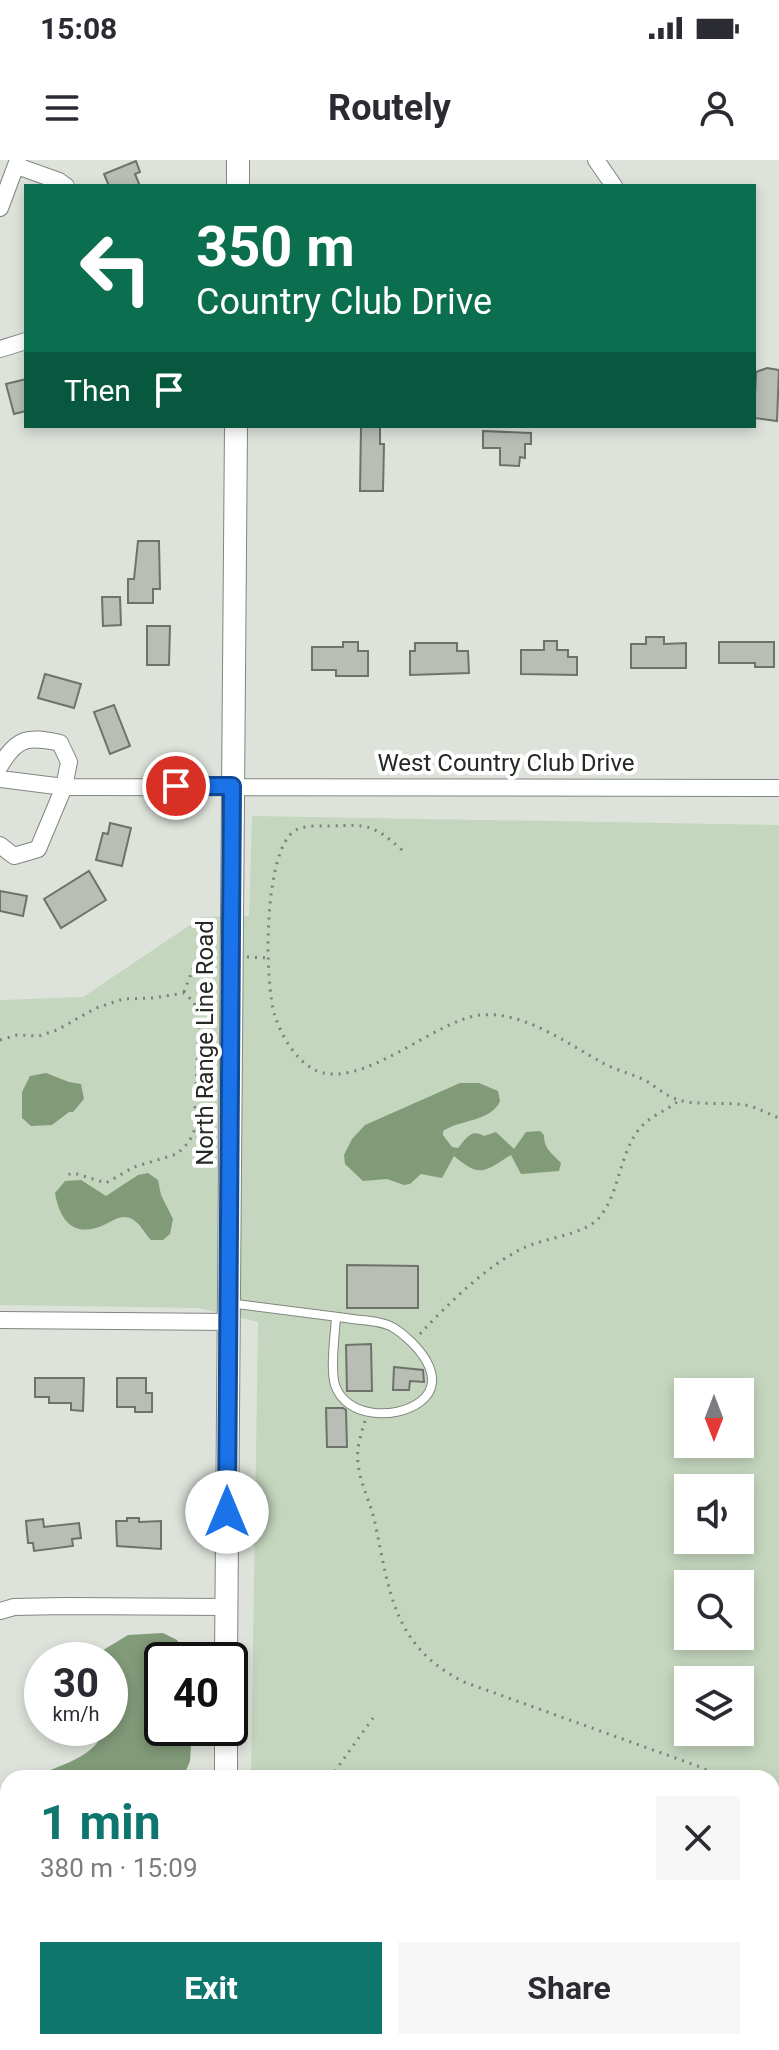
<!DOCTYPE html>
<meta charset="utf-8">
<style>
body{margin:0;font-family:Roboto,sans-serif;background:#f7f7f7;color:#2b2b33;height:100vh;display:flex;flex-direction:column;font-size:30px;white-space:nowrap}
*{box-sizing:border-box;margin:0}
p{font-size:26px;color:#7c7c81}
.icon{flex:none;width:44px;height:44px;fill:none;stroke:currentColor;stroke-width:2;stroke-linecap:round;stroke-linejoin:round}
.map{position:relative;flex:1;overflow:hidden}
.sheet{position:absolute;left:0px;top:1610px;width:780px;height:280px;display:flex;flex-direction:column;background:#fff;border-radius:24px 24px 0 0;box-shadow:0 4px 12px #0003}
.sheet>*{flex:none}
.guide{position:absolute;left:24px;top:24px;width:732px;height:244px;border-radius:0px;box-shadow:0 4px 12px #0003;background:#0b6e4f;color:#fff;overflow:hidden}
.needle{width:52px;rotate:180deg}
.fabs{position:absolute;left:674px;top:1218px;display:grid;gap:16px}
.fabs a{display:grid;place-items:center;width:80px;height:80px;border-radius:0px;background:#fff;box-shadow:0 4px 12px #0003;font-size:40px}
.speed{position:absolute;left:24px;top:1482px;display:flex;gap:16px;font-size:40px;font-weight:700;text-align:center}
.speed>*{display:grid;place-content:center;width:104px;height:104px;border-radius:50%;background:#fff;box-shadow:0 4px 12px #0003;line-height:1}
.speed small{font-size:20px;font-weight:400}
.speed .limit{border:4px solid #111;border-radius:12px;background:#fff;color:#111}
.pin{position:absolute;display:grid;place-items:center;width:68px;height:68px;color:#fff;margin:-34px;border:4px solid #fff;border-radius:50%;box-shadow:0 2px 8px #0007}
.me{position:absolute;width:88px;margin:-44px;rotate:0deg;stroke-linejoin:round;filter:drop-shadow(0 0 6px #0008)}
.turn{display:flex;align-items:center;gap:28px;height:168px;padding:0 40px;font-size:36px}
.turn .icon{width:104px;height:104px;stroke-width:2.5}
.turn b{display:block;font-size:56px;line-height:68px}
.then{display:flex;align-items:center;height:76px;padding:0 40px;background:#0003;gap:16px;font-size:30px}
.round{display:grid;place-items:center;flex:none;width:84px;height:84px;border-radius:0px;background:#f7f7f7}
.head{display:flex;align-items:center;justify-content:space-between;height:136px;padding:0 40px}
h1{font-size:48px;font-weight:700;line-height:60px;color:#0f766e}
.cta{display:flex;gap:16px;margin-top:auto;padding:16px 40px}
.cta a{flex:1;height:92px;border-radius:0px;background:#0f766e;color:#fff;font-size:32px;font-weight:700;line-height:92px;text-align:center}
.cta a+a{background:#f7f7f7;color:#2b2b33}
.status{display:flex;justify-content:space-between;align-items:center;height:56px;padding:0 40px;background:#fff;direction:ltr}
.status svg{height:22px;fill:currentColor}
header{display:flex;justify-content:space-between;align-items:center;height:104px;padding:0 40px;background:#fff;font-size:36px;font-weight:700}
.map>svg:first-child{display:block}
</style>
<div class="status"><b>15:08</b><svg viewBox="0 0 49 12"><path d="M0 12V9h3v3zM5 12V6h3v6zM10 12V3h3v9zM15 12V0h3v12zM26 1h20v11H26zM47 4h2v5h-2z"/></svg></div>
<header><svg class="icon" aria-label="menu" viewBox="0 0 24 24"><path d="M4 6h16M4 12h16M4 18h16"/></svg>Routely<svg class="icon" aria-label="person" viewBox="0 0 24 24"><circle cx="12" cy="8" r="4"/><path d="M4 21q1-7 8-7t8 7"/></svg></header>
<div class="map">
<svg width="779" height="1890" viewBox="0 0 779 1890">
<rect width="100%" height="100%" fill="#dde3db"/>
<!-- green -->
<path fill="#c4d6be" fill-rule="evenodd" d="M252,656L779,665V1890H732L724,1882H772V1618H251L258,1162L198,1148L0,1145V840L83,837L202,757L249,756ZM688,1232H740V1284H688ZM688,1328H740V1380H688ZM688,1424H740V1476H688ZM688,1520H740V1572H688Z"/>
<!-- water -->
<g fill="#819a78">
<polygon points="46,913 69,922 81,924 84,939 73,952 69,952 52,965 31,966 22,958 22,932 30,916"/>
<path d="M460,923H479L498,931L500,941C491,962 461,959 443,971V975L452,987L458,988C466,979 471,968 484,976L496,972L514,989L526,972L540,971L544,975C544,989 552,993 561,1003L559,1011L521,1014L511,995C485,1011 481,1019 454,996L442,1018L421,1014L410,1024L404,1025L387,1019L363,1021L345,1004L344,995L352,979L365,965Z"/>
<path d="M148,1013L158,1020L161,1035L173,1059L170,1074L163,1080H151C144,1073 140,1062 130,1058C120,1055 115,1060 106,1064C75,1079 60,1062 55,1033L65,1021L81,1020L106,1036L138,1015Z"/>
<path d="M163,1473L177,1480L188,1500H162V1568H192L190,1601L183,1618H30C50,1609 105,1595 101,1568H110V1500H99L100,1492L128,1475Z"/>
</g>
<!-- building -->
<g fill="#b8bdb6" stroke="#6d726b" stroke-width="2">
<polygon points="136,1 140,12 135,14 140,26 109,26 104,14"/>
<polygon points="767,208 779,210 777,261 754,258 756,212"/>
<polygon points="26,219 26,251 14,254 6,224"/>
<polygon points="361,266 380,266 380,284 384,284 383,331 360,331"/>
<polygon points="483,271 531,273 531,284 525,284 525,298 520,297 519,306 500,305 500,288 483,288"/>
<polygon points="138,381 159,381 160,429 153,429 153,443 128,443 128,419 134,419"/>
<polygon points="102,437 120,437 121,465 103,466"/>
<polygon points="147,466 170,466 169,505 147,505"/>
<polygon points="646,477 664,477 664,484 686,483 686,508 631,508 631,484 646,484"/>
<polygon points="544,481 557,481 557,490 568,490 568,497 577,497 577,515 521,514 521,490 544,490"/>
<polygon points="343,482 358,482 358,491 368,491 368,516 336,516 336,510 312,510 312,487 343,487"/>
<polygon points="719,482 774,482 774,507 755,507 755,503 719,503"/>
<polygon points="415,483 457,483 457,491 468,491 469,513 410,515 410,491 415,491"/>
<polygon points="45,514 81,524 74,548 38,538"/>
<polygon points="114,545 130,586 110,594 94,552"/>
<polygon points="110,663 131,668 122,706 96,700 103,673 108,674"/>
<polygon points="89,711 106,740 61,768 44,739"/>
<polygon points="0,731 27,736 23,756 0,751"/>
<polygon points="347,1105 418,1106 418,1148 347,1148"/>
<polygon points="371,1184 372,1231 347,1231 346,1185"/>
<polygon points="394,1207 423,1210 424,1222 410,1221 409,1230 393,1230"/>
<polygon points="35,1218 84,1218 83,1251 71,1250 71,1243 49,1243 49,1237 35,1237"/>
<polygon points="117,1218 146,1218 146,1233 152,1233 152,1252 135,1252 135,1247 117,1247"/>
<polygon points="326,1248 343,1248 346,1250 347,1287 327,1287"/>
<polygon points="127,1358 139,1358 139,1362 161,1361 161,1389 117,1386 116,1361 127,1361"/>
<polygon points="43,1359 44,1367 79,1363 81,1378 72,1379 73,1386 34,1391 33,1383 28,1383 26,1361"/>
</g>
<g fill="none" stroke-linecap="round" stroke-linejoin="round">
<!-- lane casing -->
<g stroke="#81867f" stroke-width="10">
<path id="lane" d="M229,1143C268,1148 307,1153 346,1158C361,1161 381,1160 394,1168C415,1181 451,1219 420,1242C395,1260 346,1258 335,1225C330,1208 335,1175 336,1157"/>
</g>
<!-- street casing -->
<g stroke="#81867f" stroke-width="18">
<g id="street">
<polyline points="596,0 614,26"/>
<polyline points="17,6 59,21 66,26"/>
<polyline points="0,48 18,0"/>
<polyline points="0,189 26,181"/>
<path d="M0,606C17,577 28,576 60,583L69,602L64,627L38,689L14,696L0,685"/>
<polyline points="0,619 64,627 779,628"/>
<polyline points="0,1160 229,1162"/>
<polyline points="0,1451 14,1447 65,1446 226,1447"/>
<polyline points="0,1855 8,1858"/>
<polyline points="0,1889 8,1877"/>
</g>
</g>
<!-- secondary casing -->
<g stroke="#81867f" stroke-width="24">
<g id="secondary">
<polyline points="238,26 238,0"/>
<polyline points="226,1500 236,266"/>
<polyline points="226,1618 226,1568"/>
<polyline points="224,1890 224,1882"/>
</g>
</g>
<!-- path -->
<g stroke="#7c807b" stroke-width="3" stroke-dasharray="2 6" stroke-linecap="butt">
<path d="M402,690C374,665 368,664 331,666C320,666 306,665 296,670C263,688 264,823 275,856C281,875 295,899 313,909C359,934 435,859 481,855C524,851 568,884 603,903C617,911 634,914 648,922C656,927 664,934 673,938C696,947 722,941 745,945C757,947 768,954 779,958"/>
<polyline points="247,797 268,798"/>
<polyline points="184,832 194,806 207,796 215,796"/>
<polyline points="0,880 17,875 39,876 57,870 96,848 123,839 153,838 184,833 194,842 199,859 194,971 189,982 177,994 134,1007 106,1023 74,1013 66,1015"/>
<path d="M420,1174C449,1143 485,1107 523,1088C545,1078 581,1075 597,1060C619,1037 618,999 637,972C648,956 667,951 681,939"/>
<path d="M365,1261C361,1274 356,1289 358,1303C360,1324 371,1343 375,1363C390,1433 393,1486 464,1522L703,1608L720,1618"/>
<polyline points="330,1618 373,1558"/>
<polyline points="772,1675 779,1688"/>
</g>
<!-- lane -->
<use href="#lane" stroke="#fff" stroke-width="8"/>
<!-- street -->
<use href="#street" stroke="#fff" stroke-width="16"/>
<!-- secondary -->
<use href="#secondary" stroke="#fff" stroke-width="22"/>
</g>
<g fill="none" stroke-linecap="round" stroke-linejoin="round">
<!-- route casing -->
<g stroke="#114b97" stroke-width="20">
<polyline id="route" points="176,626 232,626 227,1352"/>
</g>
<!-- route -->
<use href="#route" stroke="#1a73e8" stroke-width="14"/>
</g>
<g text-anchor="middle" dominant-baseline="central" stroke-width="8" stroke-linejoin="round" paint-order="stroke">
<!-- street labels -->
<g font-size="24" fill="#262825" stroke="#fff">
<text x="506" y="603">West Country Club Drive</text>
<text transform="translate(205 883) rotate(-90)">North Range Line Road</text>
</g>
</g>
</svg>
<div class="fabs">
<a><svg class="needle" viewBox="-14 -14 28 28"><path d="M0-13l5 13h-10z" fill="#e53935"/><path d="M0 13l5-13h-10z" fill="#7c7c81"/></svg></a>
<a><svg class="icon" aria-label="sound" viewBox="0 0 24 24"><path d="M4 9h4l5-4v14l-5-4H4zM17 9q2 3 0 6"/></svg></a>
<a><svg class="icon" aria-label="search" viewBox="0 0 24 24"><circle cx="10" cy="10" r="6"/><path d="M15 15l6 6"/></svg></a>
<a><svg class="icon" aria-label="layers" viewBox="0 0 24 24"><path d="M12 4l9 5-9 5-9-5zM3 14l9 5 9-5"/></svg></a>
</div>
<div class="speed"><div>30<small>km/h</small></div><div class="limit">40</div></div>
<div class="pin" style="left:176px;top:626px;background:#d93025"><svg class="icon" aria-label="arrive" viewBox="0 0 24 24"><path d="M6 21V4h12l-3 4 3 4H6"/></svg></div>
<svg class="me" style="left:227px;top:1352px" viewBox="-20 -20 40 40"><circle r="19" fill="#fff"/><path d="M0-13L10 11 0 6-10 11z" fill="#1a73e8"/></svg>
<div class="guide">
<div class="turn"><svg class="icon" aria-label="left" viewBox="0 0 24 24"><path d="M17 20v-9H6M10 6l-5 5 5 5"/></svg><div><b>350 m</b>Country Club Drive</div></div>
<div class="then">Then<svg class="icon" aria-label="arrive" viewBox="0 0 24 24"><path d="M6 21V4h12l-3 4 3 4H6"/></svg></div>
</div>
<section class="sheet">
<div class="head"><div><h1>1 min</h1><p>380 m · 15:09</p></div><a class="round"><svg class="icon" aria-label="close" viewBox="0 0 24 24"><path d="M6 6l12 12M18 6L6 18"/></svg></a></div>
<div class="cta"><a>Exit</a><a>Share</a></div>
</section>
</div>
